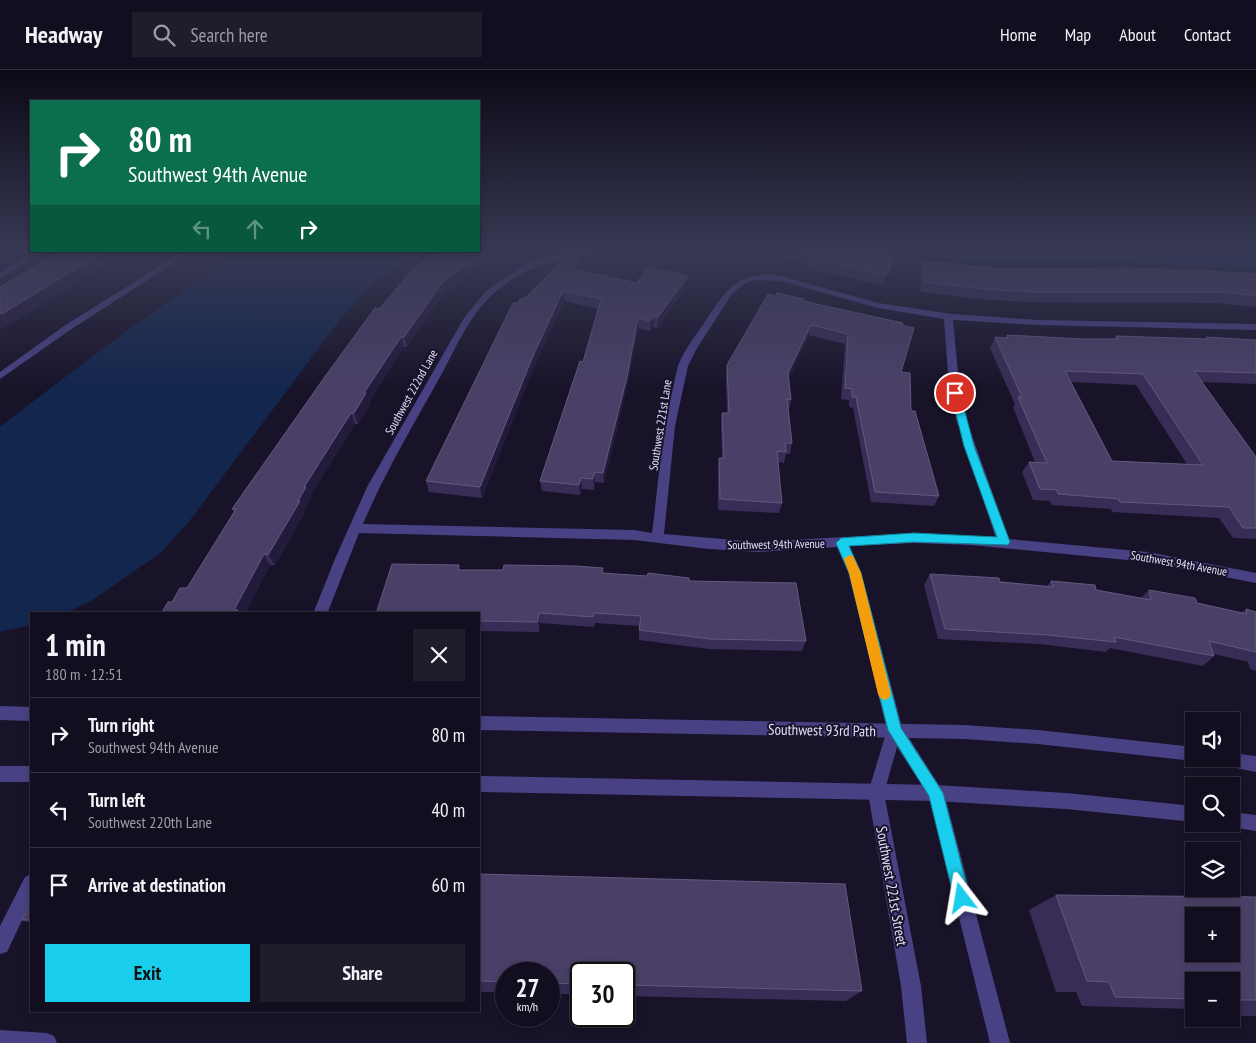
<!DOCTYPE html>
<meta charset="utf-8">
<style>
body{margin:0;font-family:"PT Sans Narrow",sans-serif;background:#1f1c2c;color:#f1f3f6;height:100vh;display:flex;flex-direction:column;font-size:19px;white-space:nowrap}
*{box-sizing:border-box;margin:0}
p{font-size:16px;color:#9c9ca4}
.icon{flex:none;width:28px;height:28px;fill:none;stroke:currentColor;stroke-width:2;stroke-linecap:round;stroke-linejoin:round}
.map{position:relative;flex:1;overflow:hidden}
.details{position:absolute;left:30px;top:542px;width:450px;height:400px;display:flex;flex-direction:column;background:#120e1f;border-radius:0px;box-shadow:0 2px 8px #0003,0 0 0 1px #312e3d}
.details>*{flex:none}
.banner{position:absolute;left:30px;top:30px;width:450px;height:152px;border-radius:0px;box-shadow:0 2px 8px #0003,0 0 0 1px #312e3d;background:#0b6e4f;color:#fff;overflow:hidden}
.buttons{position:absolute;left:1185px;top:642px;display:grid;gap:10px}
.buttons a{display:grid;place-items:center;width:55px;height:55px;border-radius:0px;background:#120e1f;box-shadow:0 2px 8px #0003,0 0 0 1px #312e3d;font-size:25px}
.speed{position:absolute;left:495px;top:892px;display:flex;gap:10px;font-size:25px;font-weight:700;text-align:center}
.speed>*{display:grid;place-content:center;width:65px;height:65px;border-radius:50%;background:#120e1f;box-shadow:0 2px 8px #0003,0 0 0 1px #312e3d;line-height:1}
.speed small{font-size:12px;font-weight:400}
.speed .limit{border:2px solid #111;border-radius:8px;background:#fff;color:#111}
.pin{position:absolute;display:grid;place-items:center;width:42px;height:42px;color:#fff;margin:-21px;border:2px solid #fff;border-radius:50%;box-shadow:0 1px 5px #0007}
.me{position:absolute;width:55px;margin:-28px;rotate:346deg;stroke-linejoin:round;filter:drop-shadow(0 0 4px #0008)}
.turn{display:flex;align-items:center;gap:18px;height:105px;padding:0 15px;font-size:22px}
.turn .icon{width:65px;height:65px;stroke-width:2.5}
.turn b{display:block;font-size:35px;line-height:42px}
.lanes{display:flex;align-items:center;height:48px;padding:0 15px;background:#0003;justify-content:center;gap:25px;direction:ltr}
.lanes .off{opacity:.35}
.round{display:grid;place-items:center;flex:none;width:52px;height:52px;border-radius:0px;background:#1f1c2c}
.summary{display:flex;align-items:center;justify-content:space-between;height:85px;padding:0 15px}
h1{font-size:30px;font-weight:800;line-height:38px}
.primary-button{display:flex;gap:10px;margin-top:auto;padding:10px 15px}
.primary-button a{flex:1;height:58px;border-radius:0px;background:#19cded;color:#111;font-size:20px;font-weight:800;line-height:58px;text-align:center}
.primary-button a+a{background:#1f1c2c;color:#f1f3f6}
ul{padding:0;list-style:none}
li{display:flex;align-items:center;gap:15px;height:75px;padding:0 15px;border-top:1px solid #312e3d}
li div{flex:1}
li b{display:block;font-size:19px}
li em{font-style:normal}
header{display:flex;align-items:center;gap:30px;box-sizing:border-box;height:70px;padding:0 25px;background:#120e1f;border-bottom:1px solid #312e3d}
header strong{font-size:24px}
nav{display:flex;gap:28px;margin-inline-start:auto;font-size:18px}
.search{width:350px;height:45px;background:#1f1c2c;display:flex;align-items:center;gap:12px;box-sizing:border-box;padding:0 18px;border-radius:0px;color:#9c9ca4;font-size:19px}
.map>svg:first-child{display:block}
</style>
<header>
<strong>Headway</strong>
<div class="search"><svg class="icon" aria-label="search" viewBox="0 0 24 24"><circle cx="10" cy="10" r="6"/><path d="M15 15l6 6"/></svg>Search here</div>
<nav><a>Home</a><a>Map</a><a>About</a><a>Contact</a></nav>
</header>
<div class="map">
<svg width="1256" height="973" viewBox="0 0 1256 973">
<rect width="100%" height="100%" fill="#181329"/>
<!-- water -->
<g fill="#13264d">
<path d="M243,182H418L388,201L362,224L342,247L191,449L162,482L91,531L63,544H31V555L0,562V357C79,296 158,235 243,182Z"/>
<path d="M904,182H1256V201C1204,195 1153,192 1100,192C1034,191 969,196 904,182Z"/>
</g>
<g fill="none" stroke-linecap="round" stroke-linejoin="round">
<!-- service -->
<polygon fill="#484285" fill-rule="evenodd" points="182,182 191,182 70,260 0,309 0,302 64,256"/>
<!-- minor -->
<g fill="#484285" fill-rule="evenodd">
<polygon points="34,182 43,182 0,209 0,203"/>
<path d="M575,182H597L593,184C553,190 523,197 492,225C469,246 456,278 441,305C414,354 385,402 363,454L634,460L652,463C658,417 661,371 671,326C674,316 675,306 678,296C684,279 698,263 708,247C729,216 740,200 781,206L878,233L952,244L1039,250L1256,254V260L1039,255L953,250L958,303L966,349L1009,469L1148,482L1256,503V513L1148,492L971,475L914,473L849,476L861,503L902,657L944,723L1010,973H990L929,726L897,677L884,723L921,916L927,973H907L901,916L868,723L887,660L849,503L837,477L758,482L709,479L634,470L359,463L327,544H313L335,489L367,417L464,248L486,221L524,195L552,185ZM755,210L781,211L878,238L944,249L948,303L956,349L996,468L914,463L758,472L664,464L675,356L688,296L697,278L732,224L744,214Z"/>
<polygon points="31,804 31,831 7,882 0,884 0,856 25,807"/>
<polygon points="0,960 47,963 54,966 57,973 0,973"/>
</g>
<!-- tertiary -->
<g fill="#484285" fill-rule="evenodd">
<polygon points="0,636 31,637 31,651 0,650"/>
<polygon points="479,646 964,655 1038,660 1194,677 1194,689 1200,689 1194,691 1038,674 964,669 479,660"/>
<polygon points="1231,683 1256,686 1256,702 1217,694 1215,689 1231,689"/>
<rect x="0" y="696" width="31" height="16"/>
<polygon points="479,706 936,715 1066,723 1194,736 1194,752 1066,739 936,731 479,722"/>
<polygon points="1231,742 1256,745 1256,761 1225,756 1224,754 1231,754"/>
</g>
</g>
<!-- wall -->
<g fill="#382d56" fill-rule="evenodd">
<polygon points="59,182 106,182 101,185 106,194 10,254 8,253 0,259 0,217"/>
<polygon points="572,182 582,182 583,188 577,200 637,213 687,216 657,258 653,257 650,261 638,258 627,317 604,413 595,412 594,420 582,419 580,425 542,421 540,411 583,292 598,239 564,231 534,297 482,428 429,422 426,411 518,233 524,229"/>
<polygon points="700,182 729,182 701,184"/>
<polygon points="770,182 875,182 896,186 893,196 883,215 810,199 810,196"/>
<polygon points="923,191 999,199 1256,204 1256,237 1215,233 1028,232 979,229 921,222 920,201"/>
<polygon points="483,194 444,223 407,277 404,277 369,332 370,334 358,354 355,354 310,426 311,428 304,440 305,442 275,495 270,495 245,544 161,544 172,532 187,518 234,442 232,439 379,239"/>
<polygon points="775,226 804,231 902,255 901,302 911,341 939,426 934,436 871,432 853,338 849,337 849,330 841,329 845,274 809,265 789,308 791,330 789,340 788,340 792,373 790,384 786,384 784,393 778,392 782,433 779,443 718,440 718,399 719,388 722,388 721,353 722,343 727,343 726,306 727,295"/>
<path d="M1007,265L1083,269H1114L1116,266L1205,269L1206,267L1256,270V314L1202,312L1256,387V469L1233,468L1219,448L1112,442L1111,439L1051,435L1050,431L1033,430L1022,402L1029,392H1035L1013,337L1015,334L990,278L995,267L1006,268ZM1071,312L1136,315L1187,394L1112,391Z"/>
<polygon points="459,495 460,500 603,503 689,511 806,571 802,581 709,579 639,570 639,556 595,553 594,557 540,553 539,562 479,561 479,544 376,544"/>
<polygon points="930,504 1047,516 1051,511 1141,528 1149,520 1197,533 1241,543 1246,539 1256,542 1256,601 1250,599 1248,592 1214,584 1214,586 1203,596 1110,578 1106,582 1039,574 938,569 924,515"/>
<polygon points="479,804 862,921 846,931 624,926 624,904 581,904 581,924 549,924 549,904 506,904 506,922 479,922"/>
<polygon points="1056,825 1256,827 1256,946 1231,946 1231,911 1194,911 1194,939 1082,936 1076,922 1056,922 1029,840"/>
<polygon points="31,833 31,853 22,850"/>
</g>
<!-- shaded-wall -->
<g fill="#231b3c">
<polygon points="91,182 106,182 101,185 106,194 10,254 2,244 95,188"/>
<polygon points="485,182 506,182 483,194 444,223 407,277 404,267 442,213 481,184"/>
<polygon points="580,182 582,182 583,188 574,209 573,199"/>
<polygon points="896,186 893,196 883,215 886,205"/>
<polygon points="688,206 687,216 657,258 658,247"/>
<polygon points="563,221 564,231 534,297 482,428 480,417 533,286"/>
<polygon points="0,243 8,253 0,259"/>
<polygon points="654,246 653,257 650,261 650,251"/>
<polygon points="638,248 638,258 627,317 604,413 603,403"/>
<polygon points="811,255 809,265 786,314 788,303"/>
<polygon points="401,267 404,277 369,332 370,334 358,354 354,343 364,323"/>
<polygon points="351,343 355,354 310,426 311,428 304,440 305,442 275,495 268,485 298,431 304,417"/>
<polygon points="595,402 595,412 594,420 593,409"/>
<polygon points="581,408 582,419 580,425 579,415"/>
<polygon points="264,484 270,495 245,544 237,544 234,540"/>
<polygon points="539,543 540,553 539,562 538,552"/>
</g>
<!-- building -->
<g fill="#4a4067" stroke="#62597f" fill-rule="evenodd">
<polygon points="59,182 88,182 100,184 2,244 0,243 0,217"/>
<polygon points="437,182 485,182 481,184 442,213 404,267 401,267 364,323 366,323 354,343 351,343 304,417 306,417 298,431 300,431 268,485 264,484 234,540 238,540 237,544 161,544 168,532 172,532 180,518 187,518 236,439 232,439 324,308 375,238 379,239 414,198"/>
<polygon points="572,182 580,182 573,199 637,213 647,197 688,206 658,247 654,246 650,251 638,248 627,307 603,403 595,402 593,409 581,408 579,415 540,411 580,291 583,292 601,229 563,221 533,286 480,417 426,411 513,233 518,233 520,229 524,229"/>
<polygon points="801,182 875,182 896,186 886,205 812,189 812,186"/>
<polygon points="923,191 999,199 1131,198 1248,203 1256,204 1256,226 1223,222 1033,222 984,219 924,212"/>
<polygon points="777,223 804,229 803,231 903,253 902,255 914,258 901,302 910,303 911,341 915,341 939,426 875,422 856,327 852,327 852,319 845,318 848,264 811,255 788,303 791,330 787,329 792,373 785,373 786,382 777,381 782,433 720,429 719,388 724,388 722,343 729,343 727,295 768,224 775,226"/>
<path d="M1007,265L1083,269H1118L1116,266L1208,269L1206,267L1256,270V303L1194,301L1256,387V458H1243L1229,437L1120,432L1119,429L1058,424L1057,420L1040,419L1029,392L1047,393L1018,327H1022L995,267L1008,268ZM1065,301L1143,304L1203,395L1112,391Z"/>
<polygon points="392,494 459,495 458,500 503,500 504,495 576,496 603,498 602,503 647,506 648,503 689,508 689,511 796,513 806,571 710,569 639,560 641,546 594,543 593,547 539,543 538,552 479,551 479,544 376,544"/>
<polygon points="930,504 999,508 1000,512 1053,517 1051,511 1095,515 1096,520 1151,530 1149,520 1195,528 1197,533 1247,544 1246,539 1256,542 1256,582 1209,571 1214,586 1114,567 1116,572 1048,565 945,559"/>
<polygon points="479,804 845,814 862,921 624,915 624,904 581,904 581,914 549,913 549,904 506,904 506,912 479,911"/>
<path d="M1056,825L1256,827V930H1231V911H1194V929L1115,927L1109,912L1087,911ZM1194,846H1231V884H1194Z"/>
<polygon points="31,833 31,850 22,850"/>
</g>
<!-- sky -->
<linearGradient id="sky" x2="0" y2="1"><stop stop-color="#0d0a17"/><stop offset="0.57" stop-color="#373954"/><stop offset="1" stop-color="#373954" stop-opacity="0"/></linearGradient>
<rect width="1256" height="318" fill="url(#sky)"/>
<!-- route -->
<polygon fill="#19cded" stroke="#10859a" points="955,320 960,323 974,376 1010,472 1008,475 914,472 849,476 861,503 901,658 943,723 970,828 968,834 962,837 957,834 954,828 929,726 888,660 849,503 836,473 841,468 914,463 997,467 964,376 951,323"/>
<!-- slow -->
<polygon fill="#f59e0b" points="849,485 853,486 861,503 891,624 889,628 885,630 880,628 878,624 849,503 844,489"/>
<g text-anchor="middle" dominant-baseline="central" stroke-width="4" stroke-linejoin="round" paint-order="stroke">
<!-- street labels -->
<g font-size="12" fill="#e3defc" stroke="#181329">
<text transform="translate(411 322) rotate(-61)">Southwest 222nd Lane</text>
<text transform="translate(660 355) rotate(-81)">Southwest 221st Lane</text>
<text transform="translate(776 474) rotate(-1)">Southwest 94th Avenue</text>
<text transform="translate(1179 493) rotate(10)">Southwest 94th Avenue</text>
</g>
<!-- near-street labels -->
<g font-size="15" fill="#e3defc" stroke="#181329">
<text transform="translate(822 660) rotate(1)">Southwest 93rd Path</text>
<text transform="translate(892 816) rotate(80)">Southwest 221st Street</text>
</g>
</g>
</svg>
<div class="buttons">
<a><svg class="icon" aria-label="sound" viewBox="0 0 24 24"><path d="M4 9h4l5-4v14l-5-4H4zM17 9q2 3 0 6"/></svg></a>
<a><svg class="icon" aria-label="search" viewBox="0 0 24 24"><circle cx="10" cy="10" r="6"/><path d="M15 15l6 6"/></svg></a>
<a><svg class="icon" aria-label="layers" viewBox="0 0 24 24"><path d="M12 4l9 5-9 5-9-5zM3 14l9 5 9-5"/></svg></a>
<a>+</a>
<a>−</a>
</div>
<div class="speed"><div>27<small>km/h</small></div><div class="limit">30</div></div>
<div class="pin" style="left:955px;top:323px;background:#d93025"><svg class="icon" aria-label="arrive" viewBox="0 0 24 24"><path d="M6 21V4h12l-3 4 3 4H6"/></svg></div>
<svg class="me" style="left:962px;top:828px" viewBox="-20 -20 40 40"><path d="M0-17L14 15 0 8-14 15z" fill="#19cded" stroke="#fff" stroke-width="4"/></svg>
<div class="banner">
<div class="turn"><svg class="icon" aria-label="right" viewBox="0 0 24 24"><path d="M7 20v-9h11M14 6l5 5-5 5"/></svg><div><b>80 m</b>Southwest 94th Avenue</div></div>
<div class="lanes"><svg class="icon off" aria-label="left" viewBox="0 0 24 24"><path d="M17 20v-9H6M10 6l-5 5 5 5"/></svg><svg class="icon off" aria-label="ahead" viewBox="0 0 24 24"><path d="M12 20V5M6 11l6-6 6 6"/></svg><svg class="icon" aria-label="right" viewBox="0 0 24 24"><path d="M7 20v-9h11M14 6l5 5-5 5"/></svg></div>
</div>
<section class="details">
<div class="summary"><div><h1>1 min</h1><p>180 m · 12:51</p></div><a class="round"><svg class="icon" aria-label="close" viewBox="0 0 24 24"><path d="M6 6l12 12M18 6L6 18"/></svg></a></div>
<ul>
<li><svg class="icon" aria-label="right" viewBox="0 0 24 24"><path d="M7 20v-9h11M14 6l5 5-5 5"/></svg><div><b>Turn right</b><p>Southwest 94th Avenue</p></div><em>80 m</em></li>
<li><svg class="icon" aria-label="left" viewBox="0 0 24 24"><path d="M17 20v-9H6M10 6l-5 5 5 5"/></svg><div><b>Turn left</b><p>Southwest 220th Lane</p></div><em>40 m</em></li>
<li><svg class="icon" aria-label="arrive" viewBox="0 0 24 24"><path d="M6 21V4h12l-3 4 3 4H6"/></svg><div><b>Arrive at destination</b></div><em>60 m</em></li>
</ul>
<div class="primary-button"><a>Exit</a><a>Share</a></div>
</section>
</div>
